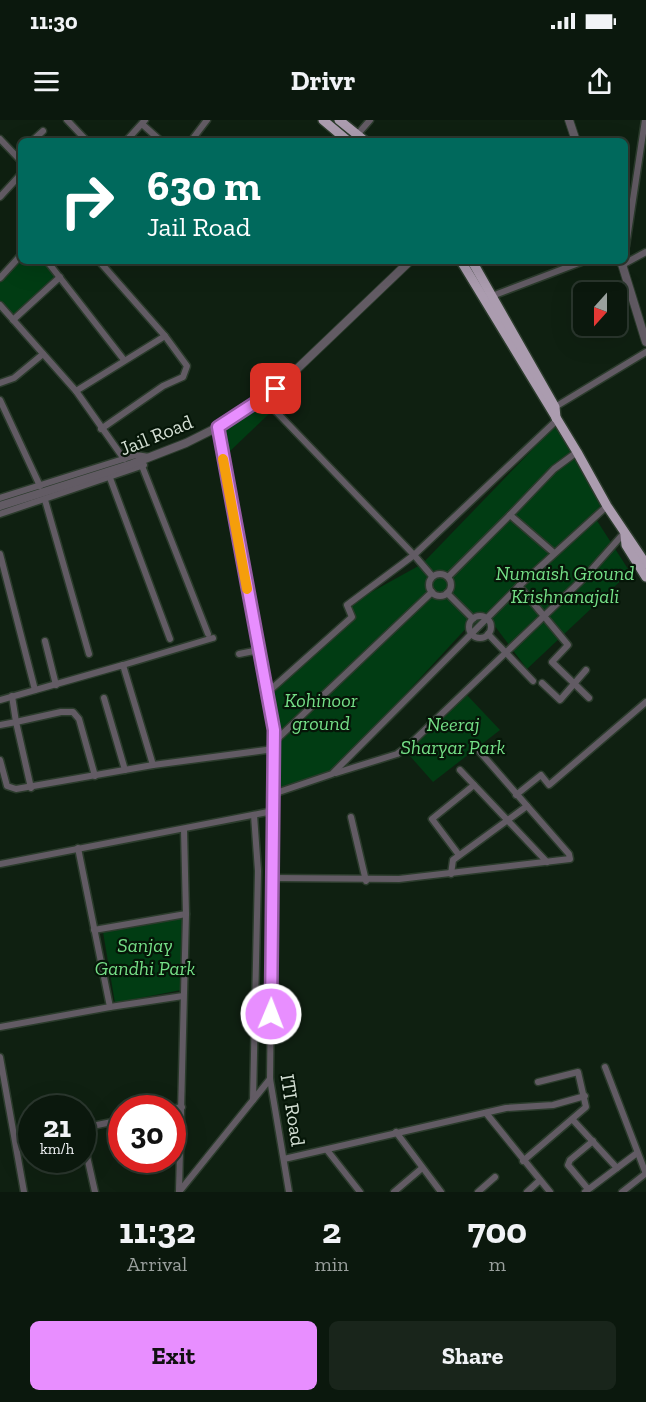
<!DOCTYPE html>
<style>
body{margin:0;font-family:"Zilla Slab",serif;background:#19251b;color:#f1f3f6;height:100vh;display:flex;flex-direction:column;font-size:22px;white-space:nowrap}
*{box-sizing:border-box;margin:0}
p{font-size:20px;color:#9aa09d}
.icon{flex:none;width:33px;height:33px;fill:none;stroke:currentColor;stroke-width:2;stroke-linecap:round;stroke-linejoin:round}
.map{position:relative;height:1072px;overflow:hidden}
.panel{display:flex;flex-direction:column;background:#0b180d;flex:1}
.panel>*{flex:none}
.hud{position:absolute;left:18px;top:18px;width:610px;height:126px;border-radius:9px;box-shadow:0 6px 24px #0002,0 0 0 2px #2b372e;background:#00695c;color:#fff;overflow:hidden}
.needle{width:39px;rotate:201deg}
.fabs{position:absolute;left:573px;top:162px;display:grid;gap:12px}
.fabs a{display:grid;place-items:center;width:54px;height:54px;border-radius:9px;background:#0b180d;box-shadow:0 6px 24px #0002,0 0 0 2px #2b372e;font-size:30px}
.speed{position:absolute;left:18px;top:975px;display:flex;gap:12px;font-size:30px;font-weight:700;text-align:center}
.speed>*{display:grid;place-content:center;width:78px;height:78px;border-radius:50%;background:#0b180d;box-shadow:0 6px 24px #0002,0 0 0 2px #2b372e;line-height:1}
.speed small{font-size:15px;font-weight:400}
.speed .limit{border:9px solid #d22;background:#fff;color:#111}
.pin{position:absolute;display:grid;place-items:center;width:51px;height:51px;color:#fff;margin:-26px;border-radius:12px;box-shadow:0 3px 9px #0006}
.me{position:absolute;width:66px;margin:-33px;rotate:1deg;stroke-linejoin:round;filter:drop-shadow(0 0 4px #0008)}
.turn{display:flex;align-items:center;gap:21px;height:126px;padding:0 30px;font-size:27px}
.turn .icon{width:78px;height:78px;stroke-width:2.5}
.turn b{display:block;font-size:42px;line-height:51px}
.eta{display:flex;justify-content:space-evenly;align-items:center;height:102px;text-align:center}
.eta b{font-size:36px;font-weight:800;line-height:42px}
.action{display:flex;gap:12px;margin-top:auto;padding:12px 30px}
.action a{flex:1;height:69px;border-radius:9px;background:#e88eff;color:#111;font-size:24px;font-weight:800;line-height:69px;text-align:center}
.action a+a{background:#19251b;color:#f1f3f6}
.status{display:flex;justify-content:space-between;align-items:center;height:42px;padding:0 30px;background:#0b180d;direction:ltr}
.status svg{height:16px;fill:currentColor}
header{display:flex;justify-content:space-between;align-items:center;height:78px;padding:0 30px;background:#0b180d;font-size:27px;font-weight:800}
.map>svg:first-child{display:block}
</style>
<div class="status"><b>11:30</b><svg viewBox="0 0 49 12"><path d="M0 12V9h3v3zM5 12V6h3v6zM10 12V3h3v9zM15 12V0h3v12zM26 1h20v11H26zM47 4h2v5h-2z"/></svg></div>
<header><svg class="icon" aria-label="menu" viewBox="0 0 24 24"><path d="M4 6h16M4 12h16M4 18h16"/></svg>Drivr<svg class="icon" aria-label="share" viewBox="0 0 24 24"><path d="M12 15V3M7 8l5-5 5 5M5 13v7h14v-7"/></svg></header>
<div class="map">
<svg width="646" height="1072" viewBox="0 0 646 1072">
<rect width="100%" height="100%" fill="#0f2011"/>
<!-- green -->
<g fill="#013c13">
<polygon points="21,138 21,141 44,141 57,157 13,197 0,182 0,161"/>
<polygon points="265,281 274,289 227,334 220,309"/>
<polygon points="557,304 605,384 594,396 630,452 527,549 491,501 470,504 332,654 273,674 274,629 268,572 352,497 348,485 422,444"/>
<polygon points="466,574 500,610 433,662 402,627"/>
<polygon points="183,791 181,870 115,883 102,806"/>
</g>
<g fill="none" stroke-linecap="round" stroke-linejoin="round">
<!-- minor casing -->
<g stroke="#2b3b2c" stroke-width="9">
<g id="minor">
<polyline points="67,0 87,21"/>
<polyline points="142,4 161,21"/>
<polyline points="357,15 370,0"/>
<polyline points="0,19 21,41"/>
<polyline points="32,21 43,11"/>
<polyline points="126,21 145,0"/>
<polyline points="198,21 194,17 207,0"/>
<polyline points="0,77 21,54"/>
<polyline points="626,126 645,0"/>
<polyline points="47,141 124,240"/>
<polyline points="99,141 165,216 187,246 183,257 163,266 101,309"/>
<polyline points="622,145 646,132"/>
<polyline points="0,158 21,135"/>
<polyline points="492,176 584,141"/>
<polyline points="0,185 76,271 124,339"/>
<polyline points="13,200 60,157"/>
<polyline points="0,263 14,258 43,234"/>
<polyline points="76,271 165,216"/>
<polyline points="264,279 414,435 347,485 352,497 268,572"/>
<polyline points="0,280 40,366"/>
<polyline points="555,287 646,232"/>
<polyline points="218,307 274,610 270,959 289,1072"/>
<polyline points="142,346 208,514"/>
<polyline points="110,358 170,519"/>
<polyline points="0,378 136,335 149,337"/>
<polyline points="45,380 89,534"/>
<polyline points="0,394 144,345"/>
<polyline points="554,433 510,395 554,349 577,332"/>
<polyline points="0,434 35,570"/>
<circle cx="440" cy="465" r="11"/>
<polyline points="432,456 414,435 557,300"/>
<polyline points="448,457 510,395"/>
<polyline points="519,466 568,525 552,542 589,578"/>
<polyline points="447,473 473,499"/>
<circle cx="480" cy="507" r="11"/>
<polyline points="488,514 533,561"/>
<polyline points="45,521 56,565"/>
<polyline points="239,534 259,530"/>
<polyline points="123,545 213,518"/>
<polyline points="542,563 560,580 586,550"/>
<polyline points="104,578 125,650"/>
<polyline points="0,580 123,545 153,645"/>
<polyline points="0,605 16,602 12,576"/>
<polyline points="274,622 432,472"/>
<polyline points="0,640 7,666 16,669 153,645 274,629"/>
<polyline points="460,650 547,742"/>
<polyline points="336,653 397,634 408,626 586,456 624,413"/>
<polyline points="31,668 16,602 61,592 73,592 79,599 95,656"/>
<polyline points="273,674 332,654 519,466 607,386"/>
<polyline points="516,675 541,655 549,665 646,582"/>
<polyline points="351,697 366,761"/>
<polyline points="459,735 432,699 474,665"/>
<polyline points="0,744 273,691"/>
<polyline points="451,754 453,740 527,686"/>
<polyline points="272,758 399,759 570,739 569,734 480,632"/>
<polyline points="94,810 186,794"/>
<polyline points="110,887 183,876"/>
<polyline points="0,907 110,887 78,728"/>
<polyline points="0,937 24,1072"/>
<polyline points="605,947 646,1054"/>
<polyline points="253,980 258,751 254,695"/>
<polyline points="172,989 182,987"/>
<polyline points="486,993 550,1072"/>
<polyline points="573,1000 617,1048"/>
<polyline points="82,1008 122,1000"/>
<polyline points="396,1012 441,1072"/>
<polyline points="82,1014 95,1072"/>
<polyline points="17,1023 32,1019"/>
<polyline points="327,1030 360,1072"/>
<polyline points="284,1039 506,988 553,985 585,976"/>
<polyline points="523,1041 586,987 578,952 538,962"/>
<polyline points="588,1069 568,1045 570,1040 593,1021"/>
<polyline points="179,1071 186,794 184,710"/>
<polyline points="179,1072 270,959"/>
<polyline points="394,1072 421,1049"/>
<polyline points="478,1072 495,1057"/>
<polyline points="527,1072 540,1060"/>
<polyline points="585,1072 637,1033"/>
<polyline points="622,1072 645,1054"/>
</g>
</g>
<!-- tertiary casing -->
<g stroke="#2b3b2c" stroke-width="10">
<g id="tertiary">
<polyline points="569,0 576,21"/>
<polyline points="621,141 646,222"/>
<polyline points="0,386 132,344 186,323 218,307 276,269 410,141"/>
</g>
</g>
<!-- primary casing -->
<g stroke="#2b3b2c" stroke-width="12">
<g id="primary">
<polyline points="323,0 348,21"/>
<polyline points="339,0 365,21"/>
<polyline points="461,141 577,332 607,386 646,444"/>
<polyline points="472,141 555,287 556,298"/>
<polyline points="625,415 626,425 646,457"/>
</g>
</g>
<!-- minor -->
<use href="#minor" stroke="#625b64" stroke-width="6"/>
<!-- tertiary -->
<use href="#tertiary" stroke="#625b64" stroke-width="8"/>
<!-- primary -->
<use href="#primary" stroke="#ab9caf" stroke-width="9"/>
</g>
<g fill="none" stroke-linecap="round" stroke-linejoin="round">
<!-- route casing -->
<g stroke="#975ca6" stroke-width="15">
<polyline id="route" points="271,894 274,610 218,307 276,269"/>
</g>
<!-- route -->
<use href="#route" stroke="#e88eff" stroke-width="10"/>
<!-- slow -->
<polyline stroke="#f59e0b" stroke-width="10" points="223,339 247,469"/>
</g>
<g text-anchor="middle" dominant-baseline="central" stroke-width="4.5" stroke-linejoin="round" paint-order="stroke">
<!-- street labels -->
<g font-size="20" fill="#d5e0d5" stroke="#061608">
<text transform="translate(156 315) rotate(-22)">Jail Road</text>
<text transform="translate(293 990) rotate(81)">ITI Road</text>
</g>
<!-- park labels -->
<g font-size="20" font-style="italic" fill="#75df87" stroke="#061608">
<text x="565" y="453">Numaish Ground<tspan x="565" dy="23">Krishnanajali</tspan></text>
<text x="321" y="580">Kohinoor<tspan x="321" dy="23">ground</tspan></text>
<text x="453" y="604">Neeraj<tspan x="453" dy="23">Sharyar Park</tspan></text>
<text x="145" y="825">Sanjay<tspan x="145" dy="23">Gandhi Park</tspan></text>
</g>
</g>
</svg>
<div class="fabs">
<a><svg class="needle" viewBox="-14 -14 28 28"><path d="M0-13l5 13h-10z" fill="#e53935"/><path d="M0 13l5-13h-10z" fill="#9aa09d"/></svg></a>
</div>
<div class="speed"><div>21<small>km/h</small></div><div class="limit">30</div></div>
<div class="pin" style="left:276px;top:269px;background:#d93025"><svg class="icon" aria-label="arrive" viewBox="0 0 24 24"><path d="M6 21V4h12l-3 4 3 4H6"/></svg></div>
<svg class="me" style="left:271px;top:894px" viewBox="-20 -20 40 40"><circle r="17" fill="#e88eff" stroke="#fff" stroke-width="3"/><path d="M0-11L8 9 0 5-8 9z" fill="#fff"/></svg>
<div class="hud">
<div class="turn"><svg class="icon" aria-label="right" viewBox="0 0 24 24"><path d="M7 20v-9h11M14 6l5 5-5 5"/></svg><div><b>630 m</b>Jail Road</div></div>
</div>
</div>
<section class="panel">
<div class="eta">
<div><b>11:32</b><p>Arrival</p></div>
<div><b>2</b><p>min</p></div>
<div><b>700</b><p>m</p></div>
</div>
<div class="action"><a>Exit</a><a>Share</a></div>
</section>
